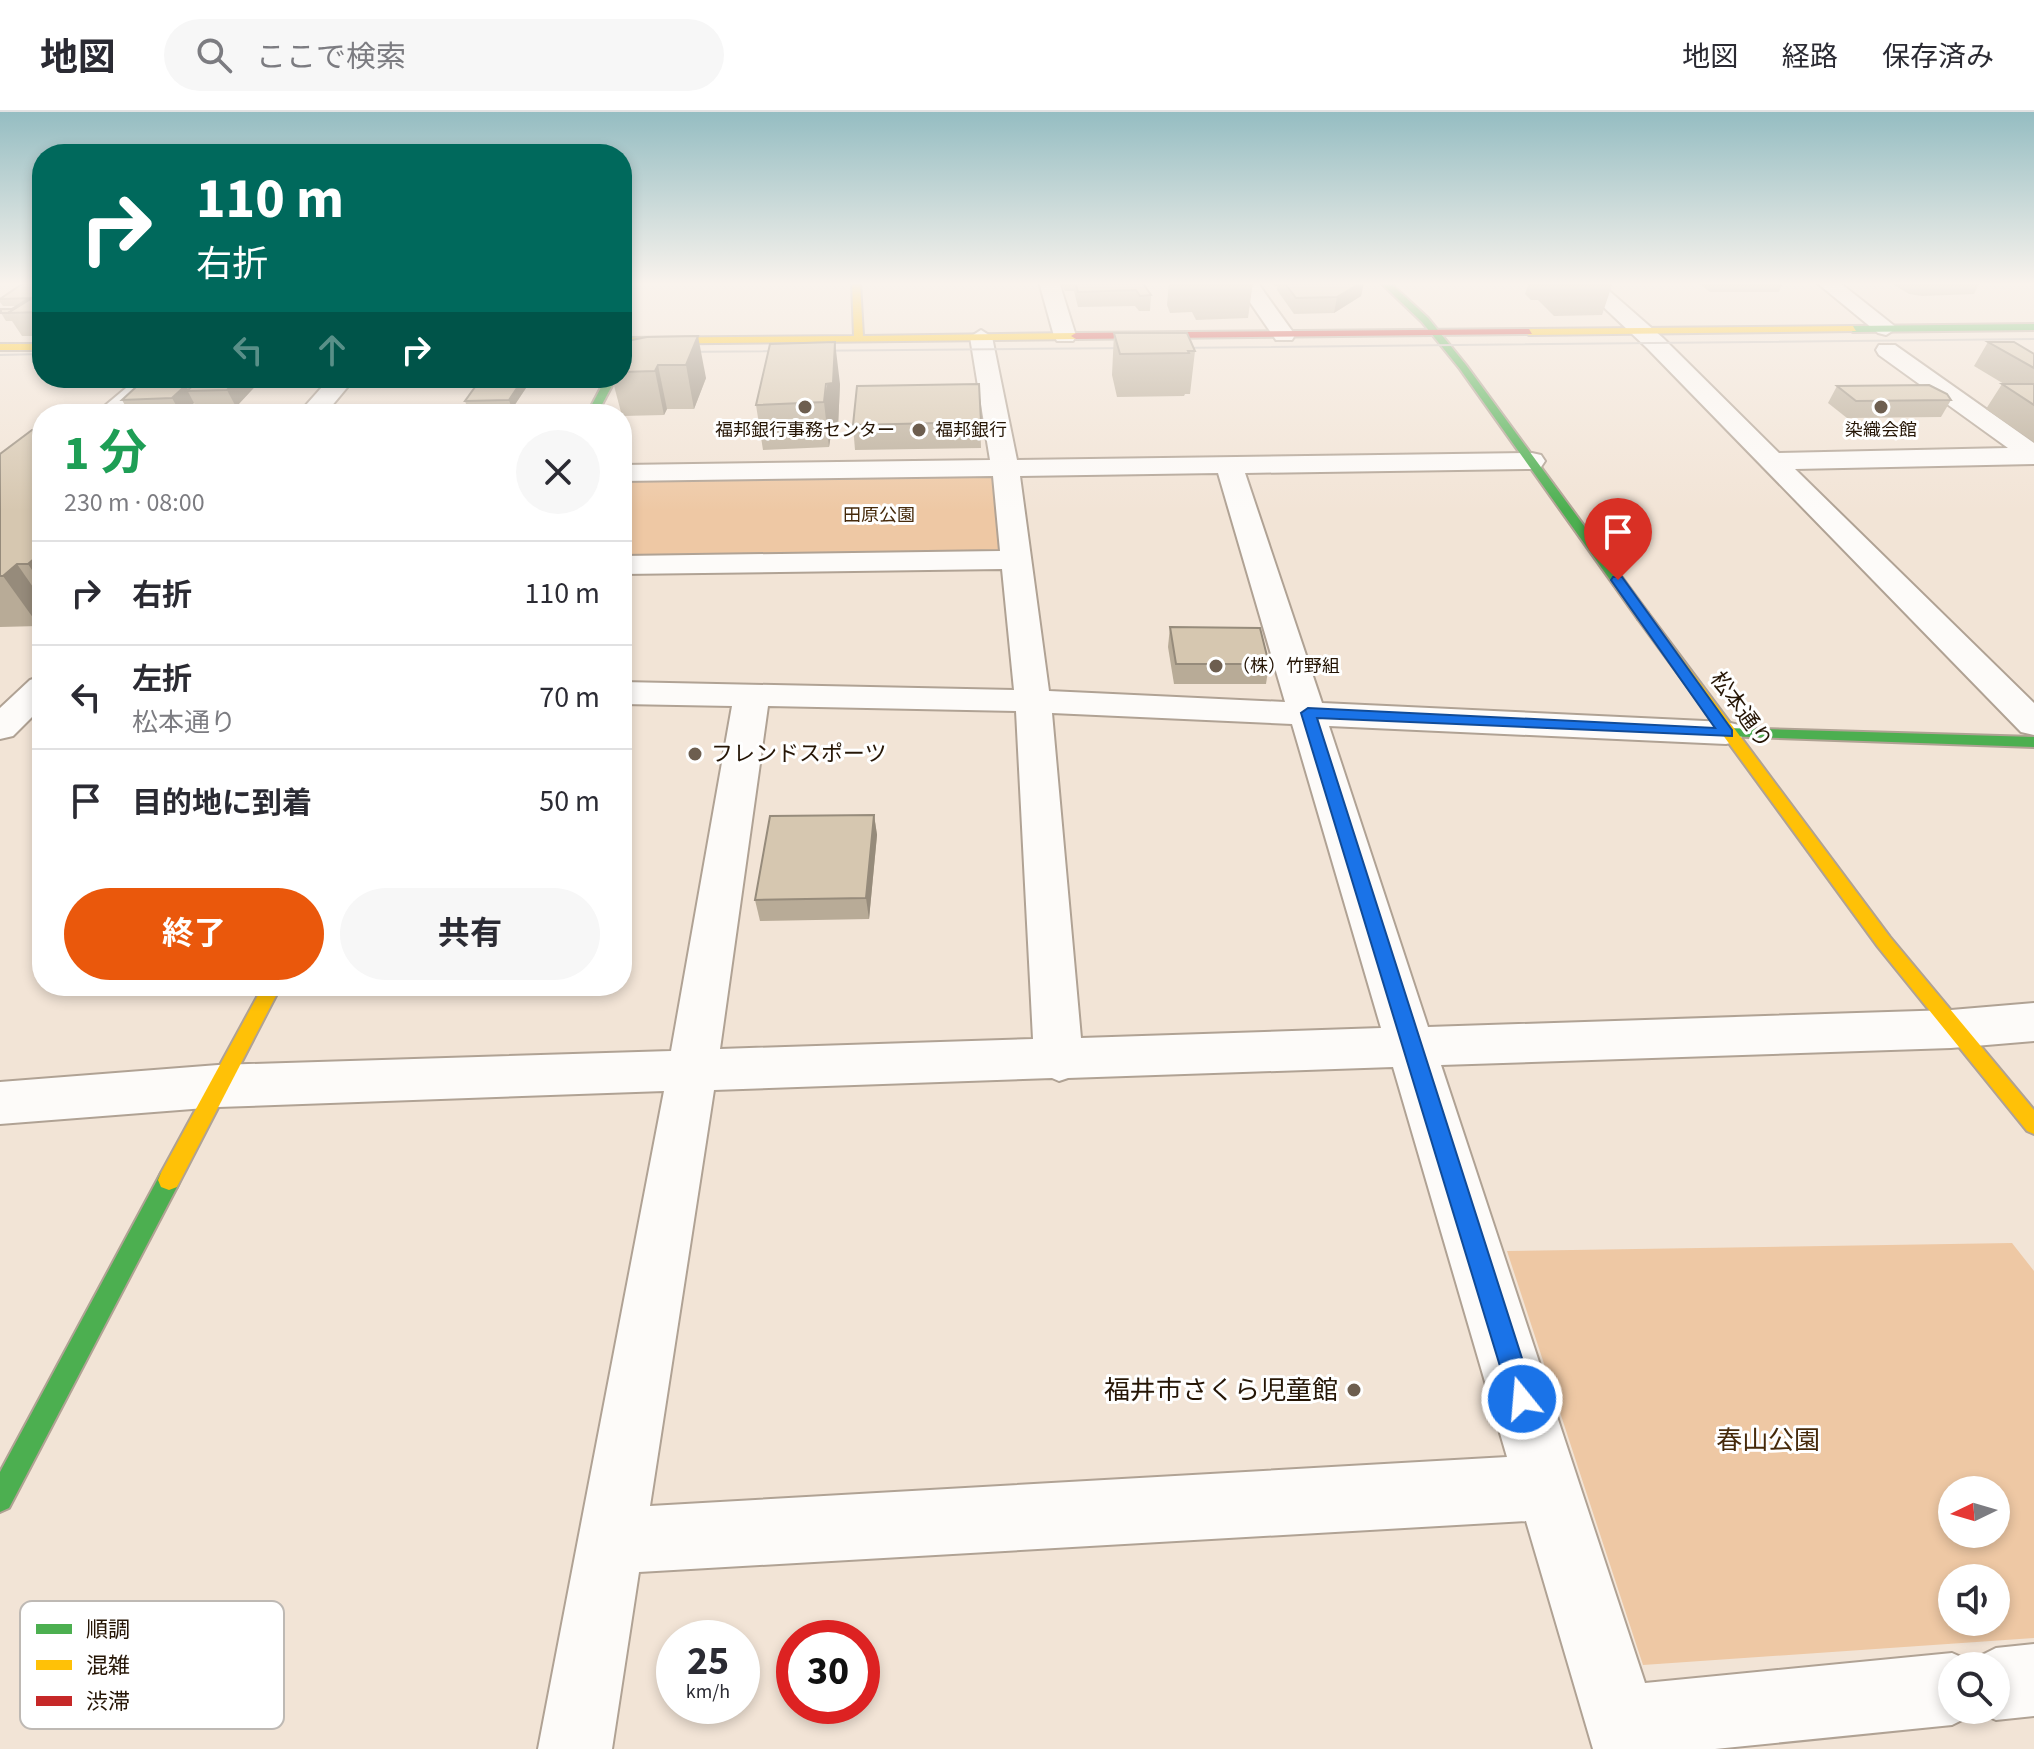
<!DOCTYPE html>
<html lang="ja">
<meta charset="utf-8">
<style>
body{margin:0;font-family:"Source Sans 3","Noto Sans JP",sans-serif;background:#f7f7f7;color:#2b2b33;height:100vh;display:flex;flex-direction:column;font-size:30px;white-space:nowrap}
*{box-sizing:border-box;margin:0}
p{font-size:26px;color:#7c7c81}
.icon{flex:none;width:44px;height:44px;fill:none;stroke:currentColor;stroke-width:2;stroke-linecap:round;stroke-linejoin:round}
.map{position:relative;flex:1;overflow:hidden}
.drawer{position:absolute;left:32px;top:292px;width:600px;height:592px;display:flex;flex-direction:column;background:#fff;border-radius:32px;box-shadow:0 4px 12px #0003}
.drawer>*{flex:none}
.guide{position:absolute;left:32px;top:32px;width:600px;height:244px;border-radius:32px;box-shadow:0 4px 12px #0003;background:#00695c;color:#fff;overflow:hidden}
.needle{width:52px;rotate:265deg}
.tools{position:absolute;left:1938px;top:1364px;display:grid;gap:16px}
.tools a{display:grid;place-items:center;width:72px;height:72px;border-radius:50%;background:#fff;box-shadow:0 4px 12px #0003;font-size:40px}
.speed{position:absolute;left:656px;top:1508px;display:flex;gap:16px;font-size:40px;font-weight:700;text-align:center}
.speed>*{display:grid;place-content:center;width:104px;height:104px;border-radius:50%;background:#fff;box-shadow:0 4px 12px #0003;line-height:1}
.speed small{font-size:20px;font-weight:400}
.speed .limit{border:12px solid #d22;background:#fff;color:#111}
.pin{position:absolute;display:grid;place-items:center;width:68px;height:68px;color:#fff;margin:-82px -34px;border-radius:50% 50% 50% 0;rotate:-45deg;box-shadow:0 0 8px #0007}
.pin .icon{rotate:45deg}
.me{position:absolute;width:88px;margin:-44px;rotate:343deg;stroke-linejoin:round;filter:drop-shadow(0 0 6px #0008)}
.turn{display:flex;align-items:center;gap:28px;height:168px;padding:0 32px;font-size:36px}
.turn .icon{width:104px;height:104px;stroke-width:2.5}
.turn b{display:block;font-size:56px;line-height:68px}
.lanes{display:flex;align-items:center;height:76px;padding:0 32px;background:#0003;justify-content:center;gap:40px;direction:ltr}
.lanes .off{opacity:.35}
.round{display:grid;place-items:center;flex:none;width:84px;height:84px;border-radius:42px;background:#f7f7f7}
.summary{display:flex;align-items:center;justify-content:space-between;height:136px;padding:0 32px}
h1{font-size:48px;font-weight:700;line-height:60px;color:#1e9e55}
.primary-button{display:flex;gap:16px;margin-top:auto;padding:16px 32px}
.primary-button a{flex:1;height:92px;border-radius:48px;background:#ea580c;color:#fff;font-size:32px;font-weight:700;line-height:92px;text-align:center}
.primary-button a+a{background:#f7f7f7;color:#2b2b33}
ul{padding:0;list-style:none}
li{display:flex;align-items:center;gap:24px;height:104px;padding:0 32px;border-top:2px solid #e1e1e2}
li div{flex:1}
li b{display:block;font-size:30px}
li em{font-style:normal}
header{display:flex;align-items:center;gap:48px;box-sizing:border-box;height:112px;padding:0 40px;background:#fff;border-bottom:2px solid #e1e1e2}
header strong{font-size:38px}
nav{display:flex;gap:44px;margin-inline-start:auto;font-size:28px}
.search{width:560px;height:72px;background:#f7f7f7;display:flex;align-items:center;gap:20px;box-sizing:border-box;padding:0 28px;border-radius:44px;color:#7c7c81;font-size:30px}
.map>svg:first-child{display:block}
</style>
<header>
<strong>地図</strong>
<div class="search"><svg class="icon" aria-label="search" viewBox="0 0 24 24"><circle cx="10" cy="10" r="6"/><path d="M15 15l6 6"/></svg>ここで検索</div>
<nav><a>地図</a><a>経路</a><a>保存済み</a></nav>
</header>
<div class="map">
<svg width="2034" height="1637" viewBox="0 0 2034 1637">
<rect width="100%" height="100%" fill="#f2e4d6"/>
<!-- green -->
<g fill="#eec8a4" fill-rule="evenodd">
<polygon points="998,359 1006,444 622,445 622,366"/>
<path d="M2012,1131L2034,1159V1526L1643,1553L1507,1139ZM1952,1378H1996V1422H1952ZM1952,1466H1996V1510H1952Z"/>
</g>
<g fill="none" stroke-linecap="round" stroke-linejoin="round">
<!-- street casing -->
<g stroke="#b0a294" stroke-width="4">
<g id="street">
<polygon points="1039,170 1059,170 1076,224 1073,229 1057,229 1054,224"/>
<polygon points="1236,170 1257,170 1295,223 1292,228 1276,228"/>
<polygon points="1577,170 1599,170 1663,226 1779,341 2008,336 1879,243 1876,238 1879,233 1895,233 2034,331 2034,352 1795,357 2034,591 2034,623 2021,620 1647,236"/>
<polygon points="1816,170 1839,170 1897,216 1886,223 1878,221"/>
<path d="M981,218L992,225L1017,348L1532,341L1541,343L1545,349L1541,355L1532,357L1245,361L1322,591L1726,610L1739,613L1744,621L1739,629L1726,632L1329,614L1428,915L1951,898L2034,891V929L1951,936L1441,953L1645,1571L1952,1541L1970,1549L1996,1536L2034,1532V1604L1996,1608L1978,1600L1952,1613L1715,1637H1593L1526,1409L639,1460L612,1637H538L664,979L218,995L0,1012V970L218,953L671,939L732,594L622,592V570L1014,578L1002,457L622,462V444L1000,439L993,364L622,369V353L990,348L970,225ZM1218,361L1285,590L1049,579L1020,364ZM768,594L1016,599L1033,927L720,937ZM1052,601L1292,612L1381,916L1081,926ZM1393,955L1507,1345L650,1394L714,978L1052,966L1059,969L1068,966ZM1952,1554H1996V1598H1952Z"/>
<polygon points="138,266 165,266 123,302 95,302"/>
<polygon points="330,266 355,266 325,302 298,302"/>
<polygon points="42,564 42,595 13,624 0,627 0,596 30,568"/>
</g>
</g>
<!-- fast casing -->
<g stroke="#b0a294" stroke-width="4">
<g id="fast">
<polygon points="1380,170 1389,170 1428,206 1466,253 1648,501 1648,507 1638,507 1460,257 1422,210"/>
<polygon points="2034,212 2034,218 1853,220 1848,217 1853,214"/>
<polygon points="606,266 616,266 597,302 587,302"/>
<polygon points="1726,616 2034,625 2034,635 1721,624 1721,618"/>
<polygon points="169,1058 177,1061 180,1068 177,1075 9,1396 0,1400 0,1360 161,1061"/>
</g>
</g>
<!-- slow casing -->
<g stroke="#b0a294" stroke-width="4">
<g id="slow">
<polygon points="852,170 860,170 863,224 1076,221 1081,224 1076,227 622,232 622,226 854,224"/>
<polygon points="1853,214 1856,219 1529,223 1524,220 1529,217"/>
<rect x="0" y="232" width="42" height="6"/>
<polygon points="1643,500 1648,501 1890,825 2034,998 2034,1022 2027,1019 1878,835 1638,507 1638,501"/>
<polygon points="263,874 281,874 177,1075 169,1078 161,1075 158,1068 161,1061"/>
</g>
</g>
<!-- jam casing -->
<g stroke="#b0a294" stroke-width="4">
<polygon id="jam" points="1529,217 1532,222 1076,227 1071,224 1076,221"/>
</g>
<!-- street -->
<use href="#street" fill="#fdfbf9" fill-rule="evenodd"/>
<!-- fast -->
<use href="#fast" fill="#4caf50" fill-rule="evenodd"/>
<!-- slow -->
<use href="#slow" fill="#ffc107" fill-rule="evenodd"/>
<!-- jam -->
<use href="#jam" fill="#c62828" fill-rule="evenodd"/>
<!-- tram -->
<g stroke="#c1bcb8" stroke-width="2">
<polyline points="1170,236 2034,227"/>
<polyline points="678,240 1134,236"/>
<polyline points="0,243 42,242"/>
</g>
</g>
<!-- wall -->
<g fill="#b8ab97">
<polygon points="42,170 42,224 22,224 12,209 6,209 1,201 16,194 3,194 0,190 0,186"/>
<polygon points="1060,170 1142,170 1151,183 1150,199 1139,199 1135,194 1078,195 1074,179 1065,179"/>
<polygon points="1169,170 1253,170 1248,206 1196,208 1192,200 1170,201 1167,193"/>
<polygon points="1271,170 1364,170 1361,184 1334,201 1294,202 1277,178 1277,174 1274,174"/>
<polygon points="1529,170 1613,170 1602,203 1554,204 1538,188 1531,188 1525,182"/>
<polygon points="1697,170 1783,170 1779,180 1710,180"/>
<polygon points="1980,170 1974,182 1922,184 1909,182 1891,171"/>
<polygon points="1114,221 1195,239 1190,282 1185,282 1184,284 1117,285 1112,263"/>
<polygon points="647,225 706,266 694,297 667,297 664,303 622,304 612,266 622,266 622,238"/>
<polygon points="1988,230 2034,242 2034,330 1986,297 2002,272 2004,272 1974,254"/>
<polygon points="263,266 236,295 196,296 194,291 183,302 130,302 122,288 172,274"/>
<polygon points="840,272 838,315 832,316 829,335 763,338 756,293"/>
<polygon points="979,272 981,336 855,338 853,313"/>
<polygon points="1837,274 1951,288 1941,305 1847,306 1828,291"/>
<polygon points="526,276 512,297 468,298 465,289"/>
<polygon points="42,318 42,511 39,514 0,515 0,342"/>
<polygon points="1170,515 1269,552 1266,572 1174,572 1168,535"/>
<polygon points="874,703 877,723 869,807 760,809 755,788"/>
</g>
<!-- shaded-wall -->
<g fill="#968b7b">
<polygon points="1362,170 1364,170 1361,184 1334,201 1337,185"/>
<polygon points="698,224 706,266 694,297 686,253"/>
<polygon points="835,230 840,272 838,315 832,316 829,335 824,290"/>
<polygon points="658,253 667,297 664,303 655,259"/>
<polygon points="239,266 263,266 236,295 227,278"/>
<polygon points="523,267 526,276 512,297 509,288"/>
<polygon points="185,274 194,291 183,302 181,302 172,286"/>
<polygon points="42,440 42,473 28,452"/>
<polygon points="17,452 42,488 42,511 39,514 3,464"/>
<polygon points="874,703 877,723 869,807 866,786"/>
</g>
<!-- building -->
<g fill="#d6c7b0" stroke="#968b7b" stroke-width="2">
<polygon points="25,170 42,170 42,180 8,201 1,201 1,197 12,197 29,186 0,187"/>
<polygon points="1075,170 1142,170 1151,183 1140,184 1136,178 1078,180"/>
<polygon points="1284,170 1362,170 1337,185 1296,186"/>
<polygon points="42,180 42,200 8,201"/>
<polygon points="1114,221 1187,221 1195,239 1188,239 1189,241 1120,242"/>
<polygon points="698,224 686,253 658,253 655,259 622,260 622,238 627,229 647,225"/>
<polygon points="835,230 833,271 826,272 824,290 756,293 770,232"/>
<polygon points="1988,230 2014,230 2034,242 2034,256"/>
<polygon points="180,266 201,266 188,279 185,274 172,274"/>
<polygon points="201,266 239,266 227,278 187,279"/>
<polygon points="523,267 509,288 465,289 480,268"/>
<polygon points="979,272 981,310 853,313 857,274"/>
<polygon points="2002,272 2034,272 2034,293"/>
<polygon points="1929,273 1947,282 1951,288 1856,289 1837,274"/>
<polygon points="185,274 172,286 122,288 136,275"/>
<polygon points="32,318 42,318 42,440 28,452 17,452 3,464 0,464 0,342"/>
<polygon points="1170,515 1260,516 1269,552 1176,552"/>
<polygon points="874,703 866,786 755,788 770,704"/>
</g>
<!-- sky -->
<linearGradient id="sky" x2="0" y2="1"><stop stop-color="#95bdc2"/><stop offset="0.43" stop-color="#f9f3ed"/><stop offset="1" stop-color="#f9f3ed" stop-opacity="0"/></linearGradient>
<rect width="2034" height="399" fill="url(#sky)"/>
<!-- route -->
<polygon fill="#1a73e8" stroke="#114b97" stroke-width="2" points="1613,465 1622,465 1732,618 1732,624 1317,606 1535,1287 1531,1296 1522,1300 1513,1296 1510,1287 1301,601 1308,596 1715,616 1611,468"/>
<!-- markers -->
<g fill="#6d5e4f" stroke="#fff" stroke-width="3">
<circle cx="805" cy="295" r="8"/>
<circle cx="1881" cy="295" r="8"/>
<circle cx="919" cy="318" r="8"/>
<circle cx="1216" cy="554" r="8"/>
<circle cx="695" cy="642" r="8"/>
<circle cx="1354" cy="1278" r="8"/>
</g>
<g text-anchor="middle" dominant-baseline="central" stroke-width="6" stroke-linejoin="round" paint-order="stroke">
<!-- far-poi labels -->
<g font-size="18" fill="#261606" stroke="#fff">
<text x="805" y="318">福邦銀行事務センター</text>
<text x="935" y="318" text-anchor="start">福邦銀行</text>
<text x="1881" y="318">染織会館</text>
<text x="1232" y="554" text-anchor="start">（株）竹野組</text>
</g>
<!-- far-park labels -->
<g font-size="18" fill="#462a0b" stroke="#fff">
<text x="879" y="403">田原公園</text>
</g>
<!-- street labels -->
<g font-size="22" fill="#261606" stroke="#fff">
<text transform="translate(1741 598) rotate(54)">松本通り</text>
</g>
<!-- poi labels -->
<g font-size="22" fill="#261606" stroke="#fff" text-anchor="start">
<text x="711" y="642">フレンドスポーツ</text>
</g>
<!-- near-poi labels -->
<g font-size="26" fill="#261606" stroke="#fff" text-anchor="end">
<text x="1338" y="1278">福井市さくら児童館</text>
</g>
<!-- near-park labels -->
<g font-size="26" fill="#462a0b" stroke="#fff">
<text x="1768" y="1328">春山公園</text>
</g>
</g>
<!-- legend -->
<rect x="20" y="1489" width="264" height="128" rx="12" fill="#fff" stroke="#beb9b4" stroke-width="2"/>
<rect x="36" y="1512" width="36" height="10" fill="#4caf50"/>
<rect x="36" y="1548" width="36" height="10" fill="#ffc107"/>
<rect x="36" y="1584" width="36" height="10" fill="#c62828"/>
<g font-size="22" fill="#261606">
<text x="86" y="1525">順調</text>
<text x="86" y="1561">混雑</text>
<text x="86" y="1597">渋滞</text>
</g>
</svg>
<div class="tools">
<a><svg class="needle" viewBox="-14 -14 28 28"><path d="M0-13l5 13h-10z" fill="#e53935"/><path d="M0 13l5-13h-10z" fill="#7c7c81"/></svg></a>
<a><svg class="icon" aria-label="sound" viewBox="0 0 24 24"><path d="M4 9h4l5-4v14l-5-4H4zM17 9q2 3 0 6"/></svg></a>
<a><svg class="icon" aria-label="search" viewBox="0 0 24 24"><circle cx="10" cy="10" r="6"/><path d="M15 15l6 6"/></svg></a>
</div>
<div class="speed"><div>25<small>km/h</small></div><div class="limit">30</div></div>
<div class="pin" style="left:1618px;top:468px;background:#d93025"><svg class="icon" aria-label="arrive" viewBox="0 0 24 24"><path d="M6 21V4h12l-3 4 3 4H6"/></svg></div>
<svg class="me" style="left:1522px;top:1287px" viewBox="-20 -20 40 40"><circle r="17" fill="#1a73e8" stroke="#fff" stroke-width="3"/><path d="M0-11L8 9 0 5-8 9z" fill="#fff"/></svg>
<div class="guide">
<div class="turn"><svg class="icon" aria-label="right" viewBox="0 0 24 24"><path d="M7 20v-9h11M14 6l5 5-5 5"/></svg><div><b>110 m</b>右折</div></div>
<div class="lanes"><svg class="icon off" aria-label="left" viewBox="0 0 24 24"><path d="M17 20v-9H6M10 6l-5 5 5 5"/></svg><svg class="icon off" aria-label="ahead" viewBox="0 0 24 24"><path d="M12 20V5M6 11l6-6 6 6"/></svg><svg class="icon" aria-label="right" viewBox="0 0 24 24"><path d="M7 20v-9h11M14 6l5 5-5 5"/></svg></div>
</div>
<section class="drawer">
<div class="summary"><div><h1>1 分</h1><p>230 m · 08:00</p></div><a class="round"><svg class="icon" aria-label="close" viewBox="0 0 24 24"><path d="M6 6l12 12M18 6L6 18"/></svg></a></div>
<ul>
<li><svg class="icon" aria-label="right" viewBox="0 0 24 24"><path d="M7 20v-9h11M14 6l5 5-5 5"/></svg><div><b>右折</b></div><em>110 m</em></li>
<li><svg class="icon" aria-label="left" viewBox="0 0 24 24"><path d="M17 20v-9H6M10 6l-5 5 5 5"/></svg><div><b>左折</b><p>松本通り</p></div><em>70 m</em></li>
<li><svg class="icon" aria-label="arrive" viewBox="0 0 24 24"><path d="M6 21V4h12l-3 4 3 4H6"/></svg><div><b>目的地に到着</b></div><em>50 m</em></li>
</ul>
<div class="primary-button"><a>終了</a><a>共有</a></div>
</section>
</div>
